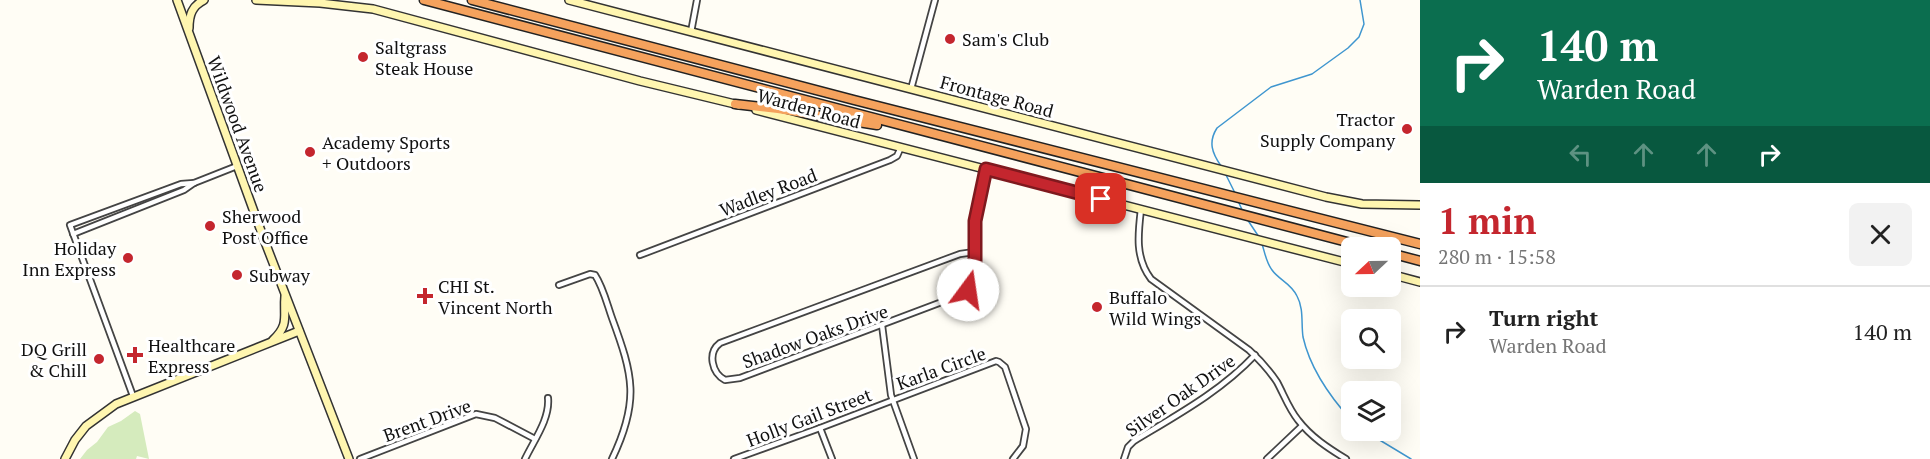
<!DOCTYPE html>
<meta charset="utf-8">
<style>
body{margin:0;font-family:"PT Serif",serif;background:#f2f2f2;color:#222;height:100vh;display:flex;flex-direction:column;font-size:22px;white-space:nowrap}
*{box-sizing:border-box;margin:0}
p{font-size:20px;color:#767676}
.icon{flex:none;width:33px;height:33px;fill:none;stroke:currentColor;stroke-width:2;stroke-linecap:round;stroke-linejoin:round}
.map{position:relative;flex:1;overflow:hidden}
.panel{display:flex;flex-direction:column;background:#fff;width:510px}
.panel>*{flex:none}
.guide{background:#0b6e4f;color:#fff;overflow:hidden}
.needle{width:39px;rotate:248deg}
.controls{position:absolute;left:1341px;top:237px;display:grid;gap:12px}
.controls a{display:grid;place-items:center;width:60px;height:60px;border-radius:9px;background:#fff;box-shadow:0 6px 24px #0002;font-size:30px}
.pin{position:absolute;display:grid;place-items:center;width:51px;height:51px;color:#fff;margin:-26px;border-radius:12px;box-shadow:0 3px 9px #0006}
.me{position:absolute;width:66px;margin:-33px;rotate:14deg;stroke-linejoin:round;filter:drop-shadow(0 0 4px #0008)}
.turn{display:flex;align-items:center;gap:21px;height:126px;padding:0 18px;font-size:27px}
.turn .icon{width:78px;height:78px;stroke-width:2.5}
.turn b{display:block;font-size:42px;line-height:51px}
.lanes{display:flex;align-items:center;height:57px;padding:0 18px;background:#0003;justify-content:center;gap:30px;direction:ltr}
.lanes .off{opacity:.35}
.round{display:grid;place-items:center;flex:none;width:63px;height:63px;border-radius:9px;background:#f2f2f2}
.head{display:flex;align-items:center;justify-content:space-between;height:102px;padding:0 18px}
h1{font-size:36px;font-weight:600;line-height:45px;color:#c4262e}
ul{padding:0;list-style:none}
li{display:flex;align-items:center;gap:18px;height:90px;padding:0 18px;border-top:2px solid #e0e0e0}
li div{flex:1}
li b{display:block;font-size:22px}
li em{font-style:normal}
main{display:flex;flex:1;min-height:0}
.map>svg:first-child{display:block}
</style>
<main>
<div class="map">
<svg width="1420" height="459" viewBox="0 0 1420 459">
<rect width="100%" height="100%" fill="#fffdf5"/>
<!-- green -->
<polygon fill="#d5ebbd" points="135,411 140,414 149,459 137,456 136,459 80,459 87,450 97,442 108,427 121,421"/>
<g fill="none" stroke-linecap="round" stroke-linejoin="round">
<!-- stream -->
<g stroke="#3f96cf" stroke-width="1.5">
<path d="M1221,166C1212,153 1208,142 1217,128L1271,87L1312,74L1348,48L1359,37L1364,24L1360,0"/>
<polyline points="1225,173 1235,193"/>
<polyline points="1239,203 1243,212"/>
<polyline points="1247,219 1259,237"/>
<path d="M1262,244C1265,253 1266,262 1272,270C1279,280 1291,283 1297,296C1304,309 1301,323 1303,337C1310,368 1331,398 1352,421"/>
<polyline points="1363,430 1411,459"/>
</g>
<!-- street casing -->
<g stroke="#444" stroke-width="8">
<g id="street">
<polyline points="691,32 697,0"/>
<polyline points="911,89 935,0"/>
<path d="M1141,209C1138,234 1135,258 1151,279L1249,350C1260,360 1269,370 1277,382C1284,395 1289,409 1298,420C1311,437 1328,448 1346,459"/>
<polyline points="73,234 184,190 194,183 237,166"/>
<path d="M974,252L960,254L720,343C707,353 712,373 725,380L740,378L963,294L972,284L975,275V221L986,169"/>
<polyline points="640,255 890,160 897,156 901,147"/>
<path d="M559,285L590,274L595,275C603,287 607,304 612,318C633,375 640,401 612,459"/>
<polyline points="882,325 891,395 914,459"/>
<polyline points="133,396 70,225 181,184 194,183"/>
<polyline points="820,428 832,459"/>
<polyline points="360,459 476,414 495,418 535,439"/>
<path d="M525,459C534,440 550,419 548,398"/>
<polyline points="734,459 820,428 996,361 999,362 1005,367 1026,429 1023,446 1013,459"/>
<path d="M1124,459L1128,447L1134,441C1177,415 1220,392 1255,355"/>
<polyline points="1267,459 1302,426"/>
</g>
</g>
<!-- secondary casing -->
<g stroke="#333" stroke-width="10">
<g id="secondary">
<polyline points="177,0 265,242 349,459"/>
<polyline points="256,0 320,3 373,9 640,81 739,105"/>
<polyline points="569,0 1326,197 1362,204 1420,205"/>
<path d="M189,28C189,15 192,6 204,0"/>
<polyline points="756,110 1352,264"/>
<polyline points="1390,274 1420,282"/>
<path d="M273,340C290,324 283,316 285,296"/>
<polyline points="65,459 75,440 86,426 116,404 299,331"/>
</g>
</g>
<!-- highway casing -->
<g stroke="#222" stroke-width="11">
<g id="highway">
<polyline points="424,0 1370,248"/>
<polyline points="472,0 854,100 1420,244"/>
<polyline points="735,104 778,109 877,125"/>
<polyline points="1390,253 1420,261"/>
</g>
</g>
<!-- street -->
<use href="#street" stroke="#fff" stroke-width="4.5"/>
<!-- secondary -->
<use href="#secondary" stroke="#fff6b0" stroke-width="7"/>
<!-- highway -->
<use href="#highway" stroke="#f5a25d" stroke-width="8"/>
</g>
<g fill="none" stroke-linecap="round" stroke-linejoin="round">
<!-- route casing -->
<g stroke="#7f191e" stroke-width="15">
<polyline id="route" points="968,290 975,275 975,221 986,169 1101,199"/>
</g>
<!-- route -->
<use href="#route" stroke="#c4262e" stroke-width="10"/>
</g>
<!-- markers -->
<g fill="#c4262e" stroke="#fff" stroke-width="2">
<circle cx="950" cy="39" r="6"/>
<circle cx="363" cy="57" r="6"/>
<circle cx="1407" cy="129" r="6"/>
<circle cx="310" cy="152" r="6"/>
<circle cx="210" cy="226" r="6"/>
<circle cx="128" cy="258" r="6"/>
<circle cx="237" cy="275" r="6"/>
<path d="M422 287h6v6h6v6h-6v6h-6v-6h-6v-6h6z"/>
<circle cx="1097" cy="307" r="6"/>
<path d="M132 346h6v6h6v6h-6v6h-6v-6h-6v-6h6z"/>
<circle cx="99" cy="359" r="6"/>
</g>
<g text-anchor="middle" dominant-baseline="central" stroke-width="6" stroke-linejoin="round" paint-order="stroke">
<!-- poi labels -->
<g font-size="18" fill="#111" stroke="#fff" text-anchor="start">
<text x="962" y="39">Sam's Club</text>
<text x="375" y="47">Saltgrass<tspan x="375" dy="21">Steak House</tspan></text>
<text x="1395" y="119" text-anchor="end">Tractor<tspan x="1395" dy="21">Supply Company</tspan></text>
<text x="322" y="142">Academy Sports<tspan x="322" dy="21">+ Outdoors</tspan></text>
<text x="222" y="216">Sherwood<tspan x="222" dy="21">Post Office</tspan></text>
<text x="116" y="248" text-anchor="end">Holiday<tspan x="116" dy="21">Inn Express</tspan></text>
<text x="249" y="275">Subway</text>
<text x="438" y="286">CHI St.<tspan x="438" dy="21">Vincent North</tspan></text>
<text x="1109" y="297">Buffalo<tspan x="1109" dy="21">Wild Wings</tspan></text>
<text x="148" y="345">Healthcare<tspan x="148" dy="21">Express</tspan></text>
<text x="87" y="349" text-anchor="end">DQ Grill<tspan x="87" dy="21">&amp; Chill</tspan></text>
</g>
<!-- street labels -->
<g font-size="18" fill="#111" stroke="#fff">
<text transform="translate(997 96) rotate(15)">Frontage Road</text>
<text transform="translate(809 108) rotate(15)">Warden Road</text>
<text transform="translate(238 124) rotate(70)">Wildwood Avenue</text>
<text transform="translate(768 192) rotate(-21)">Wadley Road</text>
<text transform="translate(815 336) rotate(-20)">Shadow Oaks Drive</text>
<text transform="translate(941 368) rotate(-20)">Karla Circle</text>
<text transform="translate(1180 395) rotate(-35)">Silver Oak Drive</text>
<text transform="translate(809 417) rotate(-21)">Holly Gail Street</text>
<text transform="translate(427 420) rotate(-20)">Brent Drive</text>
</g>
</g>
</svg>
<div class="controls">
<a><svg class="needle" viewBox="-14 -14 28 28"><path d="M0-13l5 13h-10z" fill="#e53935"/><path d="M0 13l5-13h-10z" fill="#767676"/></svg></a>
<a><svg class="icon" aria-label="search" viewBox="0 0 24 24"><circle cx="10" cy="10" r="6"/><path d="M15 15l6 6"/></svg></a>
<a><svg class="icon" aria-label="layers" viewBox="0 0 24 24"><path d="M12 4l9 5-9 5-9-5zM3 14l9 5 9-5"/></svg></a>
</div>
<div class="pin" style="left:1101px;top:199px;background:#d93025"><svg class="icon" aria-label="arrive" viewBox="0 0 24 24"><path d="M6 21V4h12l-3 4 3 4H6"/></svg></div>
<svg class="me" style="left:968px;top:290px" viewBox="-20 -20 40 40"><circle r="19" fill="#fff"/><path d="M0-13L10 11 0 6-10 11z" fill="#c4262e"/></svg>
</div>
<section class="panel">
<div class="guide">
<div class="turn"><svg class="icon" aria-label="right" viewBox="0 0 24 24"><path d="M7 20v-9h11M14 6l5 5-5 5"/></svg><div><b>140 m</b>Warden Road</div></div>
<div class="lanes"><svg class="icon off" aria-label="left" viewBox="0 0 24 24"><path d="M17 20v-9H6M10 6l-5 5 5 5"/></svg><svg class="icon off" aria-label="ahead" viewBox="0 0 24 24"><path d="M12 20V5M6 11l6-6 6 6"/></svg><svg class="icon off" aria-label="ahead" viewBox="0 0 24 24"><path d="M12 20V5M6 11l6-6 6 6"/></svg><svg class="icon" aria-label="right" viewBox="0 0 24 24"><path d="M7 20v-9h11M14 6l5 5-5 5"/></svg></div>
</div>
<div class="head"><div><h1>1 min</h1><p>280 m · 15:58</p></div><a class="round"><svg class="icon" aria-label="close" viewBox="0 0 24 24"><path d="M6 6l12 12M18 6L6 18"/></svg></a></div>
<ul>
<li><svg class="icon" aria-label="right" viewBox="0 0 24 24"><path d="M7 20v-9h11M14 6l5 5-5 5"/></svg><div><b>Turn right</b><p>Warden Road</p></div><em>140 m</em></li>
</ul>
</section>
</main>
